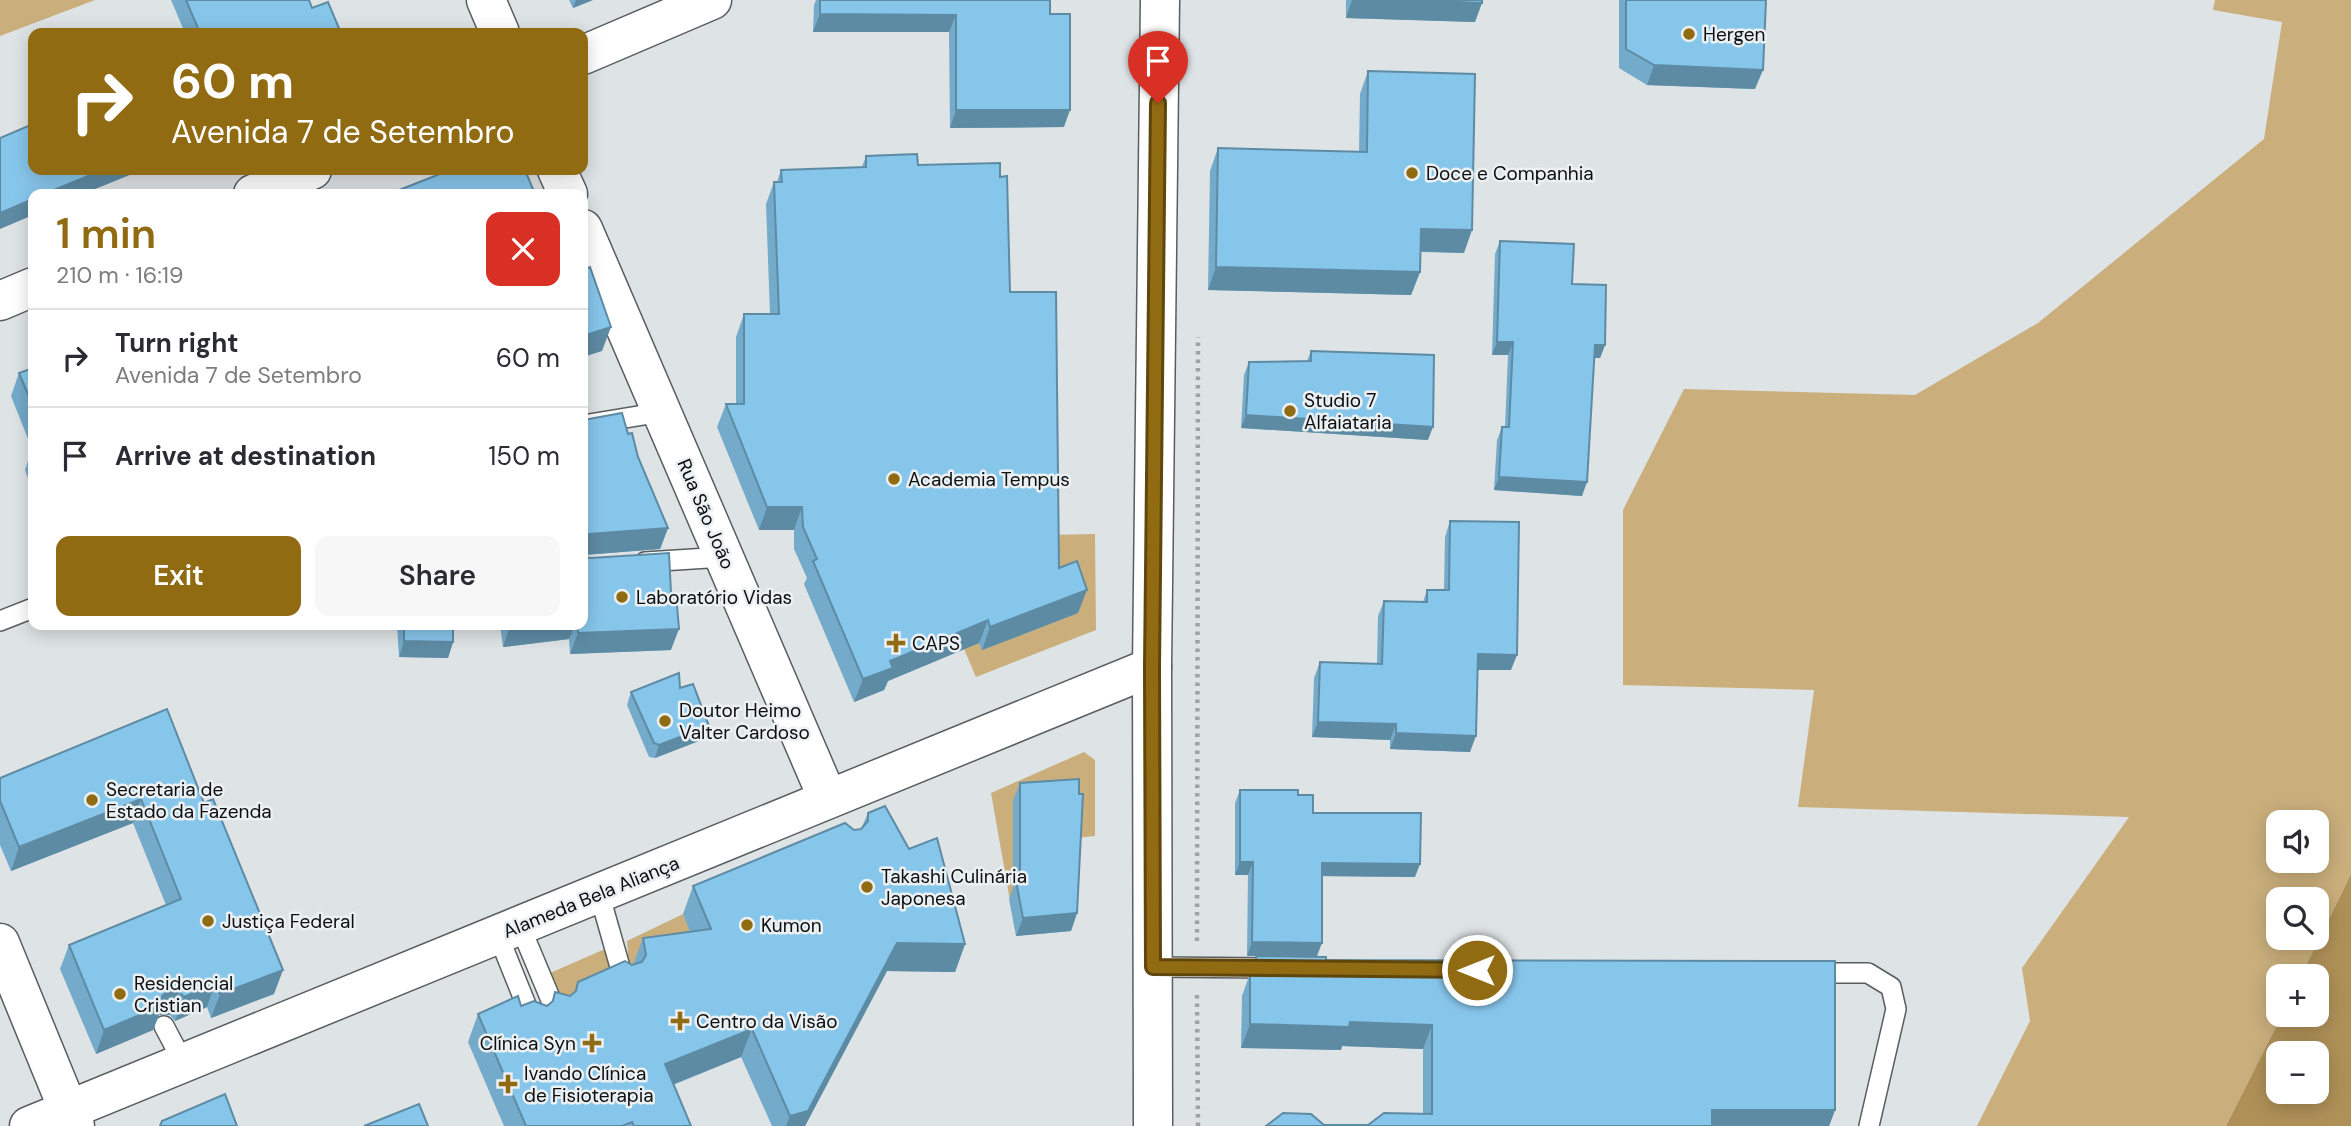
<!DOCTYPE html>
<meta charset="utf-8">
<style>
body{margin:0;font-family:"DM Sans",sans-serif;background:#f7f7f7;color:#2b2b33;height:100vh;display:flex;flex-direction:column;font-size:26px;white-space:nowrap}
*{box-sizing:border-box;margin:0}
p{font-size:23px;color:#7c7c81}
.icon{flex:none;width:38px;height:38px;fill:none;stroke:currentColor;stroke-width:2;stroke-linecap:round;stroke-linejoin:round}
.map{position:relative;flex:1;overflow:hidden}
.side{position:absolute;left:28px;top:189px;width:560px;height:441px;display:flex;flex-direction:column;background:#fff;border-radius:14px;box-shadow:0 4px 18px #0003}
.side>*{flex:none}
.banner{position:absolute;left:28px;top:28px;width:560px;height:147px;border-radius:14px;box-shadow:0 4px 18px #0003;background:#916b12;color:#fff;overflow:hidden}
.tools{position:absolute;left:2266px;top:810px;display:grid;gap:14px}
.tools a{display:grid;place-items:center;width:63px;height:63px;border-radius:14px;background:#fff;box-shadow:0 4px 18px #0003;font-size:35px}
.pin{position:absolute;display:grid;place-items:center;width:60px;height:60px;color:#fff;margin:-72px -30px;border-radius:50% 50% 50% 0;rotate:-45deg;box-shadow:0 0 7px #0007}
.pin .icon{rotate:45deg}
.me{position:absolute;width:77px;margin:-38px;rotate:270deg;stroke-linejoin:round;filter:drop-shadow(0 0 5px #0008)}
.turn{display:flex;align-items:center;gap:24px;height:147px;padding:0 28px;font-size:32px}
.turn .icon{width:91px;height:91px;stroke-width:2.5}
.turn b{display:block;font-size:49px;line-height:60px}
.round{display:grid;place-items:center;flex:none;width:74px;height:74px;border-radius:14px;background:#f7f7f7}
.overview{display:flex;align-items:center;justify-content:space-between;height:119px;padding:0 28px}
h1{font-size:42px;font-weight:600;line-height:52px;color:#916b12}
.button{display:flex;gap:14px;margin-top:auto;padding:14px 28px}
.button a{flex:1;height:80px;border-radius:14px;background:#916b12;color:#fff;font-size:28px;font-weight:600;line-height:80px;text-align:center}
.button a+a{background:#f7f7f7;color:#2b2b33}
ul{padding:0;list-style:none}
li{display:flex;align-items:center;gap:21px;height:98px;padding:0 28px;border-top:2px solid #e1e1e2}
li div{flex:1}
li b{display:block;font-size:26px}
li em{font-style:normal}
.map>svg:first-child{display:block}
</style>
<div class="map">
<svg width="2351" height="1126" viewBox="0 0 2351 1126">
<rect width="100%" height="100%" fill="#dee3e5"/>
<!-- green -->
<g fill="#caaf7c" fill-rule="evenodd">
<polygon points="0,0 95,0 0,36"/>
<path d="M2215,0H2351V874L2301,976H2278V1015H2282L2226,1126H1977L2030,1021L2022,968L2129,817L1798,807L1814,690L1623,685V510L1684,389L1915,395L2038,323L2264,139L2282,22L2213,10ZM2278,822H2317V861H2278ZM2278,900H2317V938H2278Z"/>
<polygon points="1095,534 1096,630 976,677 943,600 1050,535"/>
<polygon points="1084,752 1095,760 1095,836 1076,838 1035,931 1015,929 991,793"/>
<polygon points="683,914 698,951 629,967 627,941"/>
<polygon points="605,949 618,984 561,1012 550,973"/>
</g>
<!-- water -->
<path fill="#af9158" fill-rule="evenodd" d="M2351,874V1126H2226L2282,1015H2317V976H2301ZM2278,1054H2317V1092H2278Z"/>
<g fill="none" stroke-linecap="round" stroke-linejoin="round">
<!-- lane casing -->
<g stroke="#595d5f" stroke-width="22">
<g id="lane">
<polyline points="583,425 662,412"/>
<polyline points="645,562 724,557"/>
<polyline points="0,621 33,608"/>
<polyline points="599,893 624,981"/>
<polyline points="520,926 556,1012"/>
<polyline points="498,935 533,1022"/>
<polyline points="1153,967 1278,968"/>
<polyline points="1809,973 1868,973 1891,987 1896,1009 1869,1126"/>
<polyline points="164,1026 184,1064"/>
</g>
</g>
<!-- street casing -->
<g stroke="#595d5f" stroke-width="41">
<g id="street">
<polyline points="486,0 500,33"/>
<polyline points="557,170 568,194"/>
<polyline points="583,229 828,799"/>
<polyline points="0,943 75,1126"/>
</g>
</g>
<!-- secondary casing -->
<g stroke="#595d5f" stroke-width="41">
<g id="secondary">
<polyline points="583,55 712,0"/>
<polyline points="253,194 312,170"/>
<polyline points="0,301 33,287"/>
<polyline points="29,1126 1152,667"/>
<polyline points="1153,1126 1152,667 1160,0"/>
</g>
</g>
<!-- path -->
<g stroke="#9ea2a3" stroke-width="4.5" stroke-dasharray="3.5 5" stroke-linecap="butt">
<polyline points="1197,941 1198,337"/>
<polyline points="1197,995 1198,1126"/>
</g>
<!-- lane -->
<use href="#lane" stroke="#fff" stroke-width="19"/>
<!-- street -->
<use href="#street" stroke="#fff" stroke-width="38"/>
<!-- secondary -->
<use href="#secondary" stroke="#fff" stroke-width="38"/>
</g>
<!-- wall -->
<g fill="#74aaca">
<polygon points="171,0 309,0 312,8 341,33 185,33"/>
<polygon points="569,0 593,0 573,8"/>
<polygon points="816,0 1050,0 1050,14 1064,127 950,128 949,32 813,32 814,5"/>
<polygon points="1346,0 1482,0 1475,22 1346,18"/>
<polygon points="1619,0 1766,0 1755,89 1647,85 1619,68"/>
<polygon points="1368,71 1464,253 1420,252 1420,272 1411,295 1208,290 1210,171 1218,148 1359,152 1360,94"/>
<polygon points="866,156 918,165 1000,177 1010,292 1059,568 1078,613 982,650 979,643 888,681 884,690 854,702 804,584 807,578 794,549 794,530 759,530 717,427 726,404 736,404 736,337 744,314 770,314 766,204 774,182 777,182 781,170 862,167"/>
<polygon points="1500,241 1572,284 1605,345 1600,358 1594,358 1582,496 1494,490 1497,440 1502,427 1505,427 1508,355 1492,355 1495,254"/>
<polygon points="1311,351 1428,440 1241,428 1244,375 1249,362 1307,361"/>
<polygon points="33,368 33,492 25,470 32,449 11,396 19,373"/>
<polygon points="583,420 628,434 668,528 660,549 584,555 671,650 570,654 569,639 503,647 500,625 583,625"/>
<polygon points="1450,521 1511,670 1477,670 1470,752 1390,749 1390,740 1312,737 1314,678 1320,662 1377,664 1378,616 1384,601 1423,602 1427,590 1444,590 1445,537"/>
<polygon points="397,625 453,625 453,642 448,658 399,657"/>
<polygon points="680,688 704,739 655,758 649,757 627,705 631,692"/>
<polygon points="167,709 274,994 211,1018 207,1007 175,1021 170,1015 159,1015 153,1030 96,1054 60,969 69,945 166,905 133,823 11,871 0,845 0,778"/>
<polygon points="1020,783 1077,913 1071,931 1016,936 1009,899 1013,888 1013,800"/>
<polygon points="1240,790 1298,795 1313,813 1415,877 1322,876 1317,956 1247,956 1248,875 1235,875 1235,803"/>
<polygon points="868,813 965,944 955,972 887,971 805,1126 772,1126 741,1057 673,1085 691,1126 504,1126 468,1042 478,1014 521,1006 547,1006 551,1003 555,992 570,996 574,993 578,982 633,965 643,938 690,932 683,914 693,886 854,830 861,829"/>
<polygon points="1256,956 1326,960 1835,1110 1829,1126 1266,1126 1368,1125 1423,1114 1423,1049 1342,1046 1341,1050 1241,1048 1242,996"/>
</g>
<!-- shaded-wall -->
<g fill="#5e8ba4">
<polygon points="576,0 593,0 573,8"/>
<polygon points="1352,0 1406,0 1482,3 1475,22 1346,18"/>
<polygon points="820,14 956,15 949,32 813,32"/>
<polygon points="1654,65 1763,70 1755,89 1647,85"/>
<polygon points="956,110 1070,110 1064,127 950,128"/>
<polygon points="103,170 142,170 83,194 44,194"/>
<polygon points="33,199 33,215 0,229 0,213"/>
<polygon points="1421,229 1472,230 1464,253 1412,251"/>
<polygon points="1216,267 1420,272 1411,295 1208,290"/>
<polygon points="611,327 602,351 583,357 583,336"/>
<polygon points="1497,342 1513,342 1508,355 1492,355"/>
<polygon points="1595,345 1605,345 1600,358 1590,358"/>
<polygon points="1246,415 1433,427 1428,440 1241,428"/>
<polygon points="1499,477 1587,482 1582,496 1494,490"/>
<polygon points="767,507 802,507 794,530 759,530"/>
<polygon points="668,528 660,549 583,555 583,538 589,534"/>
<polygon points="1087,590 1078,613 982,650 990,627"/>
<polygon points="988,620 979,643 888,681 884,690 854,702 863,679 890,661"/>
<polygon points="523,625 575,625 569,639 503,647 510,626"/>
<polygon points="679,629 671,650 570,654 578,633"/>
<polygon points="404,641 453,642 448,658 399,657"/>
<polygon points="1478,654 1517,655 1511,670 1472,670"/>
<polygon points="1318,722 1396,724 1390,740 1312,737"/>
<polygon points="709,726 704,739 655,758 659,745"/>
<polygon points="1396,733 1476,736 1470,752 1390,749"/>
<polygon points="141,799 133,823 11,871 19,847"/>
<polygon points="1240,862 1253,862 1248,875 1235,875"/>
<polygon points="1322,863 1420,864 1415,877 1317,876"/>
<polygon points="1077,913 1071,931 1016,936 1023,918"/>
<polygon points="1252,942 1322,943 1317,956 1247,956"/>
<polygon points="897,943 965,944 955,972 887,971 805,1126 786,1126 790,1116"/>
<polygon points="283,970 274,994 211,1018 220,994"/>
<polygon points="215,983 207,1007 175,1021 184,997"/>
<polygon points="168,991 179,992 170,1015 159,1015 153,1030 96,1054 104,1030"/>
<polygon points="1350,1022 1432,1025 1423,1049 1342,1046 1341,1050 1241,1048 1250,1024"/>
<polygon points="752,1029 741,1057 654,1092 665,1064"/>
<polygon points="1712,1110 1835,1110 1829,1126 1706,1126"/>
</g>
<!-- building -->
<g fill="#87c6eb" stroke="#5e8ba4" stroke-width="2">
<polygon points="186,0 309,0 312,8 328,2 341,33 200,33"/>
<polygon points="820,0 1050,0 1050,14 1070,14 1070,110 956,110 956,15 820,14"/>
<polygon points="1406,0 1482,0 1482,3"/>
<polygon points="1626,0 1766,0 1763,70 1654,65 1626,49"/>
<polygon points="1368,71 1475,74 1472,230 1421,229 1420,272 1216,267 1218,148 1367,152"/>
<polygon points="33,124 33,170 103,170 44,194 33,194 33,199 0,213 0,138"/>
<polygon points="917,154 918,165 1000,163 1000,177 1007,176 1010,292 1056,292 1059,568 1077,561 1087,590 990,627 988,620 890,661 893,668 863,679 813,561 817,559 803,527 802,507 767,507 726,404 744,404 744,314 779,314 774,182 782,182 781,170 866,167 866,156"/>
<polygon points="450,170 525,170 535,194 389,194"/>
<polygon points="1500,241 1574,244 1572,284 1606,285 1605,345 1595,345 1587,482 1499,477 1502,427 1509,427 1513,342 1497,342"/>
<polygon points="590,267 611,327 583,336 583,270"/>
<polygon points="1311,351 1434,355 1433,427 1246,415 1249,362 1311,361"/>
<polygon points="33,368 33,406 19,373"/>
<polygon points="622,413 628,434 632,433 638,457 668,528 589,534 583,538 583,420"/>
<polygon points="1450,521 1519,522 1517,655 1478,654 1476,736 1396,733 1396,724 1318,722 1320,662 1382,664 1384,601 1427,602 1427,590 1449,590"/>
<polygon points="669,553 671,593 676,594 679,629 578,633 577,625 583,625 583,554 585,557 591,558"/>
<polygon points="404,625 453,625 453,642 404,641"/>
<polygon points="679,673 680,688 693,684 709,726 659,745 654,743 631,692"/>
<polygon points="167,709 204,803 213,799 283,970 220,994 215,983 184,997 179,992 168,991 162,996 161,1006 104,1030 69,945 181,899 141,799 19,847 0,801 0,778"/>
<polygon points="1079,779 1079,794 1083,794 1077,913 1023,918 1016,881 1020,880 1020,783"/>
<polygon points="1240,790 1298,790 1298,795 1313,795 1313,813 1421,813 1420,864 1322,863 1322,943 1252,942 1253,862 1240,862"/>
<polygon points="885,806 909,849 937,838 965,944 897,943 808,1111 790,1116 752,1029 665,1064 691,1126 634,1126 632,1122 622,1126 526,1126 478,1014 518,996 521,1006 534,1001 547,1006 553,1001 555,992 570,996 576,991 578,982 625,961 632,965 642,962 646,955 643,938 711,929 693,886 845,823 854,830 861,829 868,821 868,813"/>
<polygon points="1256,956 1326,957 1326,960 1835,961 1835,1110 1712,1110 1712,1126 1266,1126 1283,1113 1311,1114 1324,1125 1368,1125 1384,1113 1432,1114 1432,1025 1350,1022 1349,1027 1250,1024 1250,972 1256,972"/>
<polygon points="225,1094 237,1126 160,1126 162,1121"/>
<polygon points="419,1104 428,1126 364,1126"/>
</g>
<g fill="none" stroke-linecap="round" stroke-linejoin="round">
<!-- route casing -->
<g stroke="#5e460c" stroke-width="18">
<polyline id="route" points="1158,103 1152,667 1153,967 1477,970"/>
</g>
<!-- route -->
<use href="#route" stroke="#916b12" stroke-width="12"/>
</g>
<!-- markers -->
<g fill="#916b12" stroke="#ebf0f3" stroke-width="2.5">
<circle cx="1689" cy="34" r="7"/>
<circle cx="1412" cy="173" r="7"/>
<circle cx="1290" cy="411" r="7"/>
<circle cx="894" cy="479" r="7"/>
<circle cx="622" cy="597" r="7"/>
<path d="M892.5 632.5h7v7h7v7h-7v7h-7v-7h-7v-7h7z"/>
<circle cx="665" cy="721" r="7"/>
<circle cx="92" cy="800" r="7"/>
<circle cx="867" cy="887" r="7"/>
<circle cx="208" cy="921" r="7"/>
<circle cx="747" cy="925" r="7"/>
<circle cx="120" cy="994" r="7"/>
<path d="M676.5 1010.5h7v7h7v7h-7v7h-7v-7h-7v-7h7z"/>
<path d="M588.5 1032.5h7v7h7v7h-7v7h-7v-7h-7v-7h7z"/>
<path d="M504.5 1073.5h7v7h7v7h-7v7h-7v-7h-7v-7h7z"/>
</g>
<g text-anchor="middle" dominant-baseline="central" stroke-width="5" stroke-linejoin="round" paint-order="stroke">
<!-- poi labels -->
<g font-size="19" fill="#0c0e0f" stroke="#ebf0f3" text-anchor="start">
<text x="1703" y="34">Hergen</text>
<text x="1426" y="173">Doce e Companhia</text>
<text x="1304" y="400">Studio 7<tspan x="1304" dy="22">Alfaiataria</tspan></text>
<text x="908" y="479">Academia Tempus</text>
<text x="636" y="597">Laboratório Vidas</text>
<text x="912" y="643">CAPS</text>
<text x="679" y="710">Doutor Heimo<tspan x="679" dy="22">Valter Cardoso</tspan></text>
<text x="106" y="789">Secretaria de<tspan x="106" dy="22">Estado da Fazenda</tspan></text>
<text x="881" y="876">Takashi Culinária<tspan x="881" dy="22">Japonesa</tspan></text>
<text x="222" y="921">Justiça Federal</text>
<text x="761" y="925">Kumon</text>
<text x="134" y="983">Residencial<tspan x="134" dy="22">Cristian</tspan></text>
<text x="696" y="1021">Centro da Visão</text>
<text x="576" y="1043" text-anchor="end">Clínica Syn</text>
<text x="524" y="1073">Ivando Clínica<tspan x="524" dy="22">de Fisioterapia</tspan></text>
</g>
<!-- street labels -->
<g font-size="19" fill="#0c0e0f" stroke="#ebf0f3">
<text transform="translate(706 514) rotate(67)">Rua São João</text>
<text transform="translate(591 897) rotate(-22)">Alameda Bela Aliança</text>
</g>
</g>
</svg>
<div class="tools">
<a><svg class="icon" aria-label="sound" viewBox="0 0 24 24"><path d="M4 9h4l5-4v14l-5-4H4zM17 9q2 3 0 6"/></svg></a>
<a><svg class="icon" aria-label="search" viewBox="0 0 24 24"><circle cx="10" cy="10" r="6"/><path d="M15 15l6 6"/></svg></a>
<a>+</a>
<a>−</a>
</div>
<div class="pin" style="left:1158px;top:103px;background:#d93025"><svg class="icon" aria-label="arrive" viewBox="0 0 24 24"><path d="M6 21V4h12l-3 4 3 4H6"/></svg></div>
<svg class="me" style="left:1477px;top:970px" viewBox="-20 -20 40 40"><circle r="17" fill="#916b12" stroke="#fff" stroke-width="3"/><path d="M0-11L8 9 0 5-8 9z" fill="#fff"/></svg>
<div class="banner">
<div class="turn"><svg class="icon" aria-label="right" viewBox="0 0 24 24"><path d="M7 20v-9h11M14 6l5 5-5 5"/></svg><div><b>60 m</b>Avenida 7 de Setembro</div></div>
</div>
<section class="side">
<div class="overview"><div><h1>1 min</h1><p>210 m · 16:19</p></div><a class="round" style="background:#d93025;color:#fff"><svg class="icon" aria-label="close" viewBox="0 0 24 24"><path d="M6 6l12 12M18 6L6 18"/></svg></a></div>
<ul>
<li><svg class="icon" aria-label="right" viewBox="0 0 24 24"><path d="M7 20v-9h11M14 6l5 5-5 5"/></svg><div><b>Turn right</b><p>Avenida 7 de Setembro</p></div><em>60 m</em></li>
<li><svg class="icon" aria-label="arrive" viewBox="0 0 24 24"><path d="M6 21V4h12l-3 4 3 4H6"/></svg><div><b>Arrive at destination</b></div><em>150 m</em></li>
</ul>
<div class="button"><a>Exit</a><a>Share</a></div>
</section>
</div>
